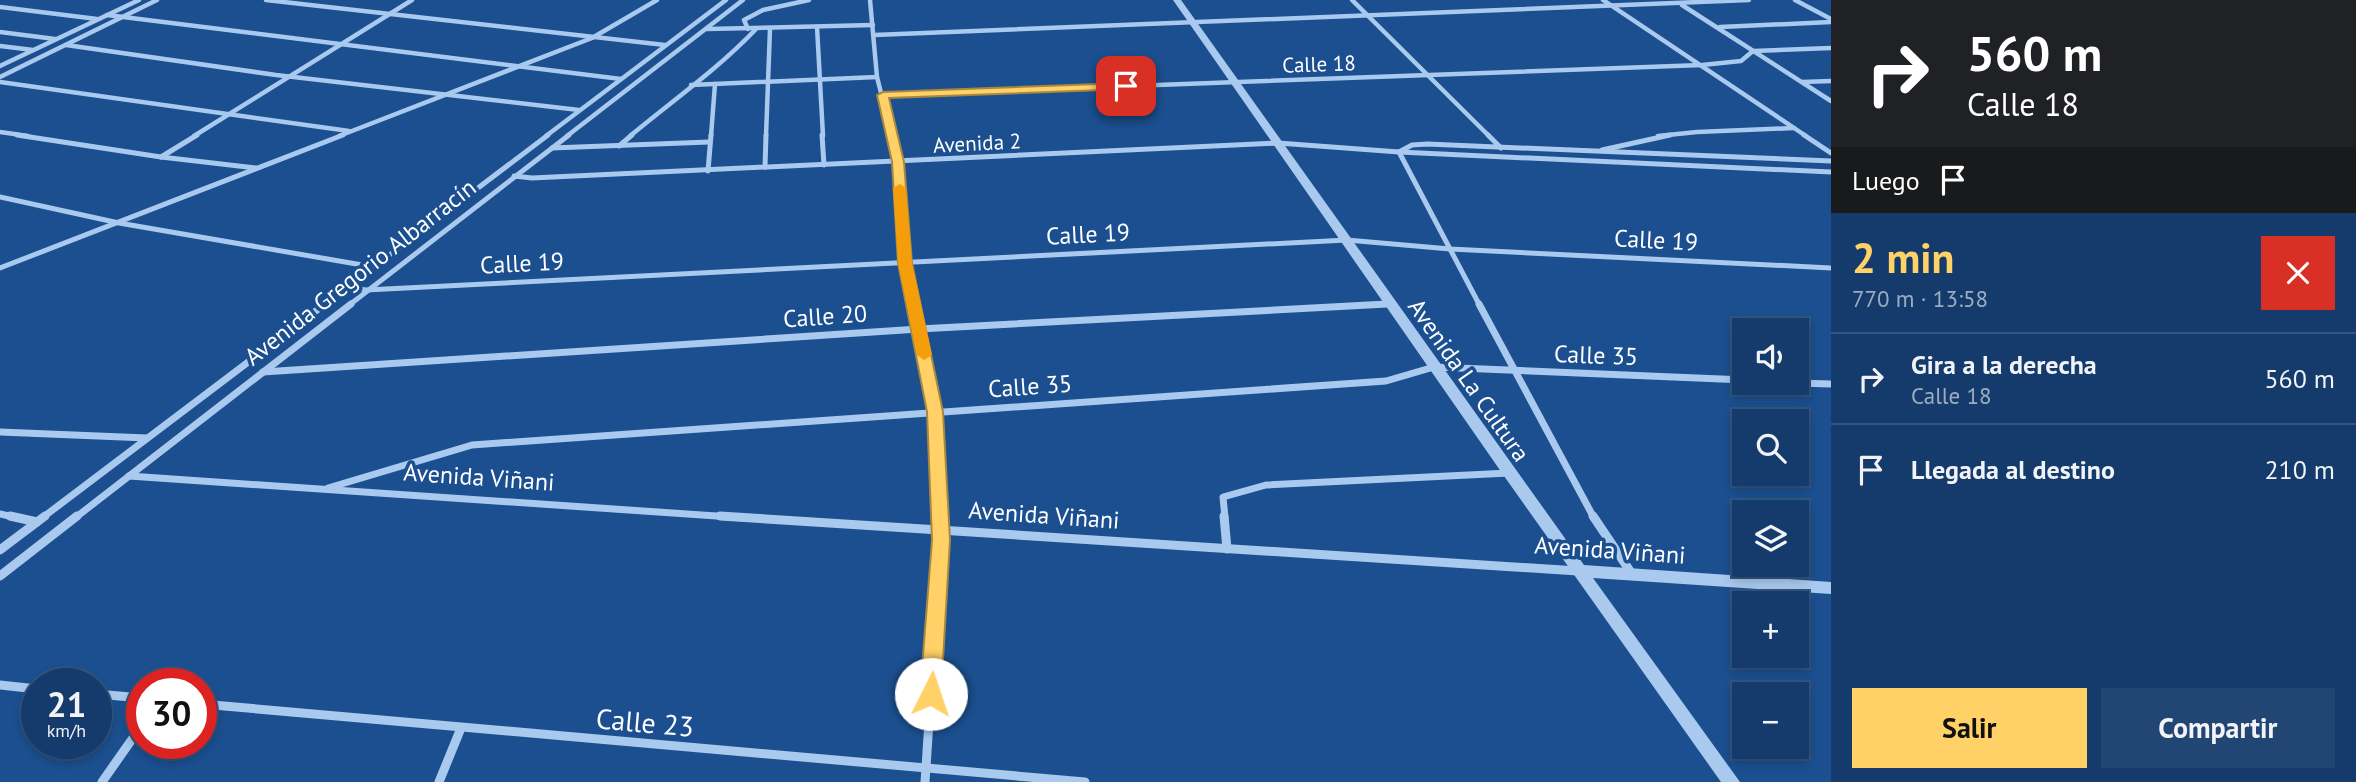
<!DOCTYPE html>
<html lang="es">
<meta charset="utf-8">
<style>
body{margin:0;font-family:"PT Sans",sans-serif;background:#214673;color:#f1f3f6;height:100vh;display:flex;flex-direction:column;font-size:26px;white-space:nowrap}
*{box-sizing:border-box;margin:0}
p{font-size:23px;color:#9dadc1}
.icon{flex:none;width:38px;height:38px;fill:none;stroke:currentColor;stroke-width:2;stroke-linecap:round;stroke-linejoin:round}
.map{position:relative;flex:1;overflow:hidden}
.drawer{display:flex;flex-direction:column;background:#143b6b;width:525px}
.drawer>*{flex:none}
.banner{background:#202124;color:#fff;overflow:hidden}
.buttons{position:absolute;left:1732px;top:318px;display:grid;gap:14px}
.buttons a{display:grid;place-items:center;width:77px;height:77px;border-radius:0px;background:#143b6b;box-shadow:0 4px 10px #0003,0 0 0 2px #33557e;font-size:35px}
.speed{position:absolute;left:21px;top:668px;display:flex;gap:14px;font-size:35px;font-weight:700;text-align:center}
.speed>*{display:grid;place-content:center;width:91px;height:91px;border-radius:50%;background:#143b6b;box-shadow:0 4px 10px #0003,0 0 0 2px #33557e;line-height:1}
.speed small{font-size:18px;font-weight:400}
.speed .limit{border:10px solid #d22;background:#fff;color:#111}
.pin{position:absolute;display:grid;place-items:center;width:60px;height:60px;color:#fff;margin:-30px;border-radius:14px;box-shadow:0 4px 10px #0006}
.me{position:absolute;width:77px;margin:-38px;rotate:4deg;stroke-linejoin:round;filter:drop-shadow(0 0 5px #0008)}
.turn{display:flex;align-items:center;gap:24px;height:147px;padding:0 21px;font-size:32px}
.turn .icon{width:91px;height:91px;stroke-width:2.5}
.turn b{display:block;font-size:49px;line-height:60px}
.then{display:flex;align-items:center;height:66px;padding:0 21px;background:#0003;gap:14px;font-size:26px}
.round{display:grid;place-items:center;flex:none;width:74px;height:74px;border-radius:0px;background:#214673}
.overview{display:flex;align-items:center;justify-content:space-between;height:119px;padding:0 21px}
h1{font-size:42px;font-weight:700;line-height:52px;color:#ffd166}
.button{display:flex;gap:14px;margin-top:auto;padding:14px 21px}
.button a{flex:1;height:80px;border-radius:0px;background:#ffd166;color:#111;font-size:28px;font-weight:700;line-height:80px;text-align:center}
.button a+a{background:#214673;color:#f1f3f6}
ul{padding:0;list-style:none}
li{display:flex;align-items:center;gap:21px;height:91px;padding:0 21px;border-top:2px solid #33557e}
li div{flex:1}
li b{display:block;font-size:26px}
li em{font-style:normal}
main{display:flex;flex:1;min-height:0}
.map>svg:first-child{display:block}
</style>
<main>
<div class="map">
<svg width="1831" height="782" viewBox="0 0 1831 782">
<rect width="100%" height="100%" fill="#1b4f8f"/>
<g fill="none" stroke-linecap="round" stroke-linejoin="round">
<!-- minor-far3 -->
<g stroke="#a9c9ee" stroke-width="4.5">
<polyline points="266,0 665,45"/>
<polyline points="870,0 877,77 892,136"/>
<polyline points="1352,0 1489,136"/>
<polyline points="1603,0 1806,136"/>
<polyline points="1795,0 1831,19"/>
<polyline points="1682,5 1831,101"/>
<polyline points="0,7 97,19"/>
<polyline points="107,15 621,79"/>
<polyline points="817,27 823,136"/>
<polyline points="1720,27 1831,22"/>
<polyline points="707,29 873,25"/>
<polyline points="748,29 744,20 763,10 809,0"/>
<polyline points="0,32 55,39"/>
<polyline points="874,35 1749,0"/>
<polyline points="66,45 276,75 579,110"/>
<polyline points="0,46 33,50"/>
<polyline points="0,66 139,0"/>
<polyline points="0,77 157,0"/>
<polyline points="0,82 349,131"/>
<polyline points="1802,82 1831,81"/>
<polyline points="691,85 877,77"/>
<polyline points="883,95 1702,65 1741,61 1753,51 1831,48"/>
<polyline points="0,132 28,136"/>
<polyline points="194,136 412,0"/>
<polyline points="339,136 592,38 657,0"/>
<polyline points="546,136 726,0"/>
<polyline points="567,136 743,0"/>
<path d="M630,136C672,101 718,69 756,29"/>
<polyline points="711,136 715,84"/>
<polyline points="766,136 770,29"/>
<polyline points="1658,136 1697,132 1794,128"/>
</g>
<!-- minor-far2 -->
<g stroke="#a9c9ee" stroke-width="5">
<polyline points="17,135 161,157 256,168"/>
<polyline points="822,135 824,165"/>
<polyline points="891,135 898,162 905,263 914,306"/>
<polyline points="1488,135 1501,148"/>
<polyline points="1804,135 1831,153"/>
<polyline points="619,146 632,135"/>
<polyline points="552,148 709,142"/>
<polyline points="1602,150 1670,135"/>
<polyline points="1399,152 1480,306"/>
<polyline points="1399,152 1412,145 1427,144 1831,161"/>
<polyline points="161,157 197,135"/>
<polyline points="765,167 766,135"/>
<polyline points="708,171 711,135"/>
<polyline points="514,176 532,178 1278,143 1399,152 1831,172"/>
<polyline points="0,197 119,223 374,267"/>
<polyline points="0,268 343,135"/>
<polyline points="347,287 366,290 1347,240 1450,249 1831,268"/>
<polyline points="322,306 548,135"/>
<polyline points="348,306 569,135"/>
<polyline points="1354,306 1390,304"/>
</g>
<!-- minor-far1 -->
<g stroke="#a9c9ee" stroke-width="7">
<polyline points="913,304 935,412 940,518"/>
<polyline points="1479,304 1594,518"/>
<polyline points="263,372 919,329 1387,304"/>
<polyline points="1797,383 1831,384"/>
<polyline points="0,432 147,438"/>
<polyline points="129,476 746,518"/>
<polyline points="328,488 472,445 1386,381 1434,367 1745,380"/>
<polyline points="0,514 18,518"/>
<polyline points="42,518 325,304"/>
<polyline points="75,518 351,304"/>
<polyline points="1225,518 1223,497 1266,485 1509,473"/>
</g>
<!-- minor -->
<g stroke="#a9c9ee" stroke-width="9">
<polyline points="10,516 37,522"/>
<polyline points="720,516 1578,571"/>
<polyline points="1224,516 1227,549"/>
<polyline points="1593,516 1632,574"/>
<polyline points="0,550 45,516"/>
<polyline points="0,576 77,516"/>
<polyline points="0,685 37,689"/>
<polyline points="96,694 142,698"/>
<polyline points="201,704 1085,782"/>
<polyline points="102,782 142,725"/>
<polyline points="439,782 461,728"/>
<polyline points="925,782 941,540 940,516"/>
</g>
<!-- tertiary -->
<polygon fill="#a9c9ee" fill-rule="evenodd" points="1173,0 1181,0 1584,565 1831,582 1831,594 1593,578 1740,782 1721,782 1504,476"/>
</g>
<!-- route -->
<polygon fill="#ffd166" stroke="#a68842" stroke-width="2" points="1126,83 1130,84 1130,89 889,98 904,162 912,263 943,412 950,540 941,694 938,700 931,703 923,700 920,694 932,540 927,412 898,263 892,162 877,95 883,92"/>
<!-- slow -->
<polygon fill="#f59e0b" points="900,184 906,188 912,263 932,355 924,360 917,355 898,263 893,188"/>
<g text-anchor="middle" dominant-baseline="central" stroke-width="7" stroke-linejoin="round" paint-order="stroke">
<!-- far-street labels -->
<g font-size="21" fill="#fff" stroke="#1b4f8f">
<text transform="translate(1319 64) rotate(-2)">Calle 18</text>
<text transform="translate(977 143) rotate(-3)">Avenida 2</text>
</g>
<!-- street labels -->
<g font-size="24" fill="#fff" stroke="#1b4f8f">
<text transform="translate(1088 234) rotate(-3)">Calle 19</text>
<text transform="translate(1656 240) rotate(3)">Calle 19</text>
<text transform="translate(522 263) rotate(-3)">Calle 19</text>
<text transform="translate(360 272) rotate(-38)">Avenida Gregorio Albarracín</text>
<text transform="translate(825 316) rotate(-4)">Calle 20</text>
<text transform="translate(1596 355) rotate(2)">Calle 35</text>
<text transform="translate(1469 380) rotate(55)">Avenida La Cultura</text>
<text transform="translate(1030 386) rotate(-4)">Calle 35</text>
<text transform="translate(479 477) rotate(4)">Avenida Viñani</text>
<text transform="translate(1044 515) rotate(4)">Avenida Viñani</text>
<text transform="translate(1610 550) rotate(4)">Avenida Viñani</text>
</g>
<!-- near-street labels -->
<g font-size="28" fill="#fff" stroke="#1b4f8f">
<text transform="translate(645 722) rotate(5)">Calle 23</text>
</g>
</g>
</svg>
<div class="buttons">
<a><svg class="icon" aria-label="sound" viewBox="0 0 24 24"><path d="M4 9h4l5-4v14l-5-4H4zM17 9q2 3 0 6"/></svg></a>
<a><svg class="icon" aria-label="search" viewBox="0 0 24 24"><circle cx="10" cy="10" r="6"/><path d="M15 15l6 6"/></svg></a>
<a><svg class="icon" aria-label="layers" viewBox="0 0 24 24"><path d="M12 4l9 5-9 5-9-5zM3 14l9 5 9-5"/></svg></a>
<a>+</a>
<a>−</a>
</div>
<div class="speed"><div>21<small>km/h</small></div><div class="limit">30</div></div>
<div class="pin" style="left:1126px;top:86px;background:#d93025"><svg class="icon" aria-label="arrive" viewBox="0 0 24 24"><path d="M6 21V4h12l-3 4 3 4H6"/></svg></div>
<svg class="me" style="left:931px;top:694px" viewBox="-20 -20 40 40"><circle r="19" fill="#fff"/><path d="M0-13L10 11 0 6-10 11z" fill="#ffd166"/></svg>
</div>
<section class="drawer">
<div class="banner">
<div class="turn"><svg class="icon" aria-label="right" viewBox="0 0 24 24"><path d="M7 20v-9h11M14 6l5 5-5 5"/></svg><div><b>560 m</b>Calle 18</div></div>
<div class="then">Luego<svg class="icon" aria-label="arrive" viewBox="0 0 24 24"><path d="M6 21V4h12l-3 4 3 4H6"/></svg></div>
</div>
<div class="overview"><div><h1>2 min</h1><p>770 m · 13:58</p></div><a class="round" style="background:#d93025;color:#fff"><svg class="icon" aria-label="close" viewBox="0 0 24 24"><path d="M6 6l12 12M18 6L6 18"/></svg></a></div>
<ul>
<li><svg class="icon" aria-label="right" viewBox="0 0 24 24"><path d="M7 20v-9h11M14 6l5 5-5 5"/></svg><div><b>Gira a la derecha</b><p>Calle 18</p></div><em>560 m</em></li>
<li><svg class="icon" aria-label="arrive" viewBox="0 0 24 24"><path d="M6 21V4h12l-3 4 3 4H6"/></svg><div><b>Llegada al destino</b></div><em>210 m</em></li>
</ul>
<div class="button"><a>Salir</a><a>Compartir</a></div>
</section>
</main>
